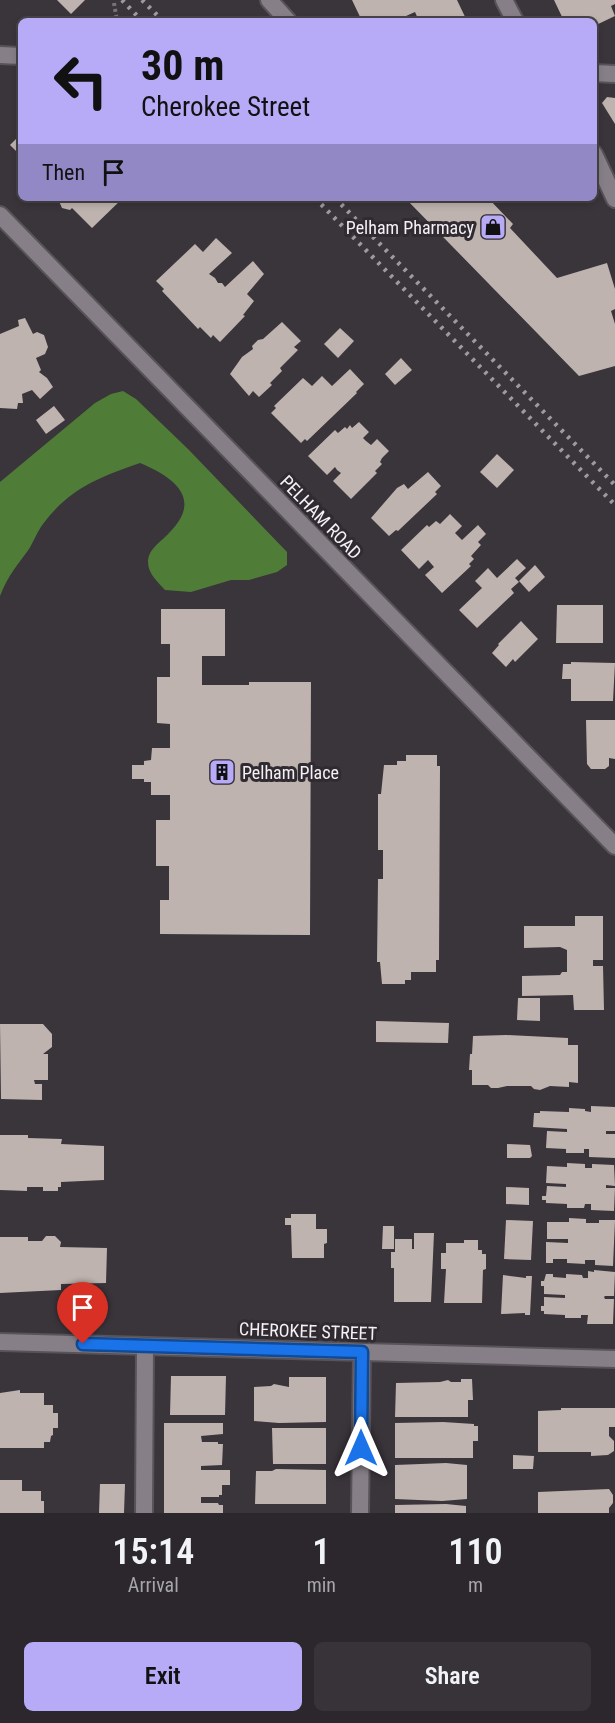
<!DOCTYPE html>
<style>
body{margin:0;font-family:"Roboto Condensed",sans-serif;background:#383338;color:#f1f3f6;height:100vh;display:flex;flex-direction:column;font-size:22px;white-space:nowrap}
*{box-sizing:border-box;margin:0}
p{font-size:20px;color:#a6a5a9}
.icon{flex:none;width:33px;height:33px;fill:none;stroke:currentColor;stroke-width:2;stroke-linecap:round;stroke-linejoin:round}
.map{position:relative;height:1513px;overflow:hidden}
.details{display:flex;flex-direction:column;background:#2c272c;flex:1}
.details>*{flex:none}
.hud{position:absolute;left:18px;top:18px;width:579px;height:183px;border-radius:9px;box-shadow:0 3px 9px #0003,0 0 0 2px #484448;background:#b7abf8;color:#111;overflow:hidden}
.pin{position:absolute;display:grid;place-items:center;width:51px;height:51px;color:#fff;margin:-62px -26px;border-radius:50% 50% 50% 0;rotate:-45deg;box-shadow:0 0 6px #0007}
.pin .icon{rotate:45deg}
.me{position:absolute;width:66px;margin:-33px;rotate:0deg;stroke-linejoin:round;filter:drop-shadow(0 0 4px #0008)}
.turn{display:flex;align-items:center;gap:21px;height:126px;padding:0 24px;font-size:27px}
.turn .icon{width:78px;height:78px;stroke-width:2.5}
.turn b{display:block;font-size:42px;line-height:51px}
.then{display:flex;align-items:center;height:57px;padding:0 24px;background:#0003;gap:12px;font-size:22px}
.eta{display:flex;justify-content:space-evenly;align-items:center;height:102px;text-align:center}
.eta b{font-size:36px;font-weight:600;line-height:42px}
.cta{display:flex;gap:12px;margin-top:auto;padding:12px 24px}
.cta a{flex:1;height:69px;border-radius:9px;background:#b7abf8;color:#111;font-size:24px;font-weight:600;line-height:69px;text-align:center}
.cta a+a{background:#383338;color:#f1f3f6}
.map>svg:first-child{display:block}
</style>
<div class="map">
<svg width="615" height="1513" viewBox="0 0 615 1513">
<rect width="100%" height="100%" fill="#3a343b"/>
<!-- forest -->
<path fill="#4f7d37" d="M123,391L136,399L188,449L287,552V565L277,572L249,580H231L191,592L165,590C158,582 148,574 148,562C148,549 161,542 169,533C204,498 173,477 140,463C99,477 69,489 43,524C37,532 34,541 29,549C17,566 8,575 0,596V482L95,403L111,394Z"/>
<!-- building -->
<g fill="#beb3ae">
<polygon points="57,0 85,0 71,14"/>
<polygon points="352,0 457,0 467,21 419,21 415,12 395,21 362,21"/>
<polygon points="554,0 615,0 615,4 611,6 615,16 594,26 594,21 564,21"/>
<polygon points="607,97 615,98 615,124 602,103"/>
<polygon points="21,134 21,156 10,145"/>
<polygon points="59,198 123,198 92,228 72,208 70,210 62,208 58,199"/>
<polygon points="405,198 488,198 513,224 510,228 557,278 607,263 615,289 615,309 611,311 615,324 615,366 579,376"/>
<polygon points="216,238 232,253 209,274 215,278 218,283 222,283 225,287 253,261 264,274 247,294 254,301 243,315 245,316 220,342 213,335 211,338 200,327 198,329 162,291 164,289 156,281 195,244 203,252"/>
<polygon points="25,318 33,334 37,332 44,335 48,347 45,354 36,358 41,370 39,372 47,378 53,387 40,399 32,390 22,394 23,403 18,403 17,409 0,408 0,334 19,326 18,320"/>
<polygon points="282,322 301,341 294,347 298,350 280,368 282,371 270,383 272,385 259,397 253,391 249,396 230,374 242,357 253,349 252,346 258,340 263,339"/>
<polygon points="340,328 354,341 338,358 324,344"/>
<polygon points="401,358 412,370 395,385 385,374"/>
<polygon points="350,369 364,384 356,392 357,393 307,441 305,439 301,443 271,413 276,408 274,406 303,378 312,386 322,376 332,386"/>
<polygon points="54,406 65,420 46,434 36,420"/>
<polygon points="359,422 369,432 363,438 366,441 371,445 377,439 389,451 382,458 380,462 382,464 375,471 377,473 351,499 333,481 341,473 337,470 335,467 327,475 308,456 335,430 338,433 345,427 347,429 350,425 352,428"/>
<polygon points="497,454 514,470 497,488 480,472"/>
<polygon points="428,472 441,486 435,492 437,494 398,531 396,530 389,536 371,518 397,488 404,484 408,489"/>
<polygon points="450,514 462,526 455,533 462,540 478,525 486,534 478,542 481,545 471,556 474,559 469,564 471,566 442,593 425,575 434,567 428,560 419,569 401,550 427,525 429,527 436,521 440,524"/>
<polygon points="517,559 526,568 515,578 519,582 511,589 514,593 477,628 459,610 482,588 475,581 488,568 497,578"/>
<polygon points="535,565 545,577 529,592 519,581"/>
<polygon points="557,605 603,605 603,643 556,643"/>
<polygon points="161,609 225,609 225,656 202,656 202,685 249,685 249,682 311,682 310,935 160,934 160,900 169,900 169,866 156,866 156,820 170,820 170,795 151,795 151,782 144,782 144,779 132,779 132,765 144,765 144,761 151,760 152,748 170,748 170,724 157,723 157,677 170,677 170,644 161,644"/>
<polygon points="521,621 538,639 515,662 513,659 506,667 492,653 499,645 498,644"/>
<polygon points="571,662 615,663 613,701 571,701 571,679 562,679 563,664 571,664"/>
<polygon points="586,720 615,720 615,759 609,758 609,766 605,769 591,769 587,764"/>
<polygon points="406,755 437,755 437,766 440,766 439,960 436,960 436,972 411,972 411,980 405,980 405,984 382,984 380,962 377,962 378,879 383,879 383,850 378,850 378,794 381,794 384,765 397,765 397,761 406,761"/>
<polygon points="575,916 603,916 603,960 593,960 593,966 603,966 604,1010 574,1010 573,995 522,996 522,976 560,975 562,972 567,972 567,950 560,947 524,948 524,926 575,926"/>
<polygon points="518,998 540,998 540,1021 517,1020"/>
<polygon points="376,1021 449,1023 448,1043 376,1042"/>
<polygon points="0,1024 43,1024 52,1034 52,1047 43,1054 48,1054 48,1080 34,1080 35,1084 42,1084 42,1100 1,1099"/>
<polygon points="506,1035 568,1038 568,1045 578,1045 578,1083 569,1082 569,1087 550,1086 540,1090 534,1089 531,1086 507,1086 498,1088 491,1088 488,1085 472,1085 472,1070 469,1070 470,1054 472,1054 473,1036"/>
<polygon points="591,1106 615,1107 615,1131 606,1131 606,1134 615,1134 615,1158 589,1157 589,1149 584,1149 584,1153 566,1153 566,1149 546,1148 547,1131 567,1132 567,1129 533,1127 534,1113 540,1113 540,1111 569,1112 569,1108 585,1109 585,1111 591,1112"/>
<polygon points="0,1135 28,1135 28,1138 62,1139 61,1144 104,1146 104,1180 61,1182 61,1187 58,1187 58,1191 43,1191 43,1187 27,1187 27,1191 0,1190"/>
<polygon points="507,1144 530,1145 532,1156 530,1158 507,1158"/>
<polygon points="567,1163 585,1164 585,1168 592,1168 592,1164 614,1165 615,1186 606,1185 606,1188 615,1188 614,1211 591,1210 591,1204 585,1204 584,1208 567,1208 567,1204 546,1203 546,1200 542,1200 542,1196 546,1196 547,1186 566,1187 566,1184 546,1183 547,1166 567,1167"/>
<polygon points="506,1187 529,1188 529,1205 506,1204"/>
<polygon points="291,1214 316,1214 316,1229 327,1229 327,1243 324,1244 324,1258 292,1258 291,1225 285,1225 285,1218 291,1218"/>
<polygon points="569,1218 586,1219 586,1223 599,1223 599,1220 615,1220 613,1266 595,1265 595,1260 585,1260 585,1264 567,1263 567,1259 553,1259 553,1263 546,1263 546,1242 568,1243 568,1239 547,1239 547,1222 569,1222"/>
<polygon points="506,1220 533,1221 531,1260 504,1259"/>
<polygon points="383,1226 394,1226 394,1249 382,1249"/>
<polygon points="414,1233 434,1233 431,1302 394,1302 394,1268 391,1268 391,1252 395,1252 395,1239 412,1239 412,1249 414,1249"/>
<polygon points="46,1236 55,1236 61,1242 60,1247 107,1248 106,1283 61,1284 61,1290 0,1293 0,1237 28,1237 28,1241 42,1241"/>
<polygon points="464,1240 478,1240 478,1250 482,1250 482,1254 486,1254 486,1269 483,1270 482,1303 444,1303 446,1269 441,1269 441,1253 446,1253 446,1243 464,1243"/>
<polygon points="594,1270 615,1272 614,1296 605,1296 604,1297 605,1299 614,1299 613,1324 587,1324 588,1315 581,1315 581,1318 565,1318 565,1315 544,1314 544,1311 541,1311 541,1306 544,1306 544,1297 565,1298 565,1295 544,1294 544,1286 541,1286 541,1281 544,1281 546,1274 553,1274 553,1277 566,1278 566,1274 582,1275 583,1278 588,1278 588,1271 594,1272"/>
<polygon points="503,1275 526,1278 526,1276 532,1276 530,1315 525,1315 525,1313 501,1314"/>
<polygon points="171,1376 226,1376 225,1415 170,1415"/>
<polygon points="289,1377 326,1377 326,1422 279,1423 254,1421 254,1387 271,1386 274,1384 289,1387"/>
<polygon points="461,1379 472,1379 473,1400 468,1400 468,1417 395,1417 396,1383 440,1382 448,1380 451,1382 461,1382"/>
<polygon points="20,1390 20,1393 44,1393 44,1405 53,1405 53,1413 58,1413 58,1428 53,1428 53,1435 51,1436 50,1442 44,1442 44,1448 0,1448 0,1393"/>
<polygon points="561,1408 615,1408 615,1427 609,1427 609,1436 614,1441 614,1451 608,1455 591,1456 591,1452 538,1452 538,1411 561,1410"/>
<polygon points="443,1422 474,1424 474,1426 478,1426 478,1441 473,1441 473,1458 395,1458 395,1423"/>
<polygon points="164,1423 223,1423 223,1434 201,1436 202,1442 218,1442 218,1444 223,1444 222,1465 201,1466 201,1470 230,1470 230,1485 222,1485 222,1495 219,1495 219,1497 201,1497 201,1503 218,1503 219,1505 223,1505 223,1513 164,1513"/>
<polygon points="272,1428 326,1428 326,1464 273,1464"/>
<polygon points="513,1455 534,1456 533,1469 513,1469"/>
<polygon points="446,1463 467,1465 467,1499 442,1501 395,1499 395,1465"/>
<polygon points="276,1469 326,1470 326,1504 255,1504 256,1471 272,1471"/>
<polygon points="0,1480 22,1480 22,1491 41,1491 41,1501 44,1501 44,1513 0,1513"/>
<polygon points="100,1484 125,1484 124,1513 99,1513"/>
<polygon points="609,1489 613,1495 613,1503 609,1508 609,1513 538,1513 538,1492"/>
<polygon points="446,1504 466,1506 466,1513 395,1513 395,1505"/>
</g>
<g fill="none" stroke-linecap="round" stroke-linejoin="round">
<!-- street casing -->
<g stroke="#585359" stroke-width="20">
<g id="street">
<polyline points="269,0 288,21"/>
<polyline points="504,0 515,21"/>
<polyline points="0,55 21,56"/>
<polyline points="594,73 615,74"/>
<polyline points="594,154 615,199"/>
<polyline points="0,215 615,846"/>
<polyline points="0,1342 615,1359"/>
<polyline points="144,1513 145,1346"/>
<polyline points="360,1513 362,1352"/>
</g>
</g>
<!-- path -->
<polyline stroke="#777178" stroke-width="4" stroke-dasharray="3 3" stroke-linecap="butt" points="114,3 117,21"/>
<!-- street -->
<use href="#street" stroke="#867f87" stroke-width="16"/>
<!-- rail -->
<g stroke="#9f9aa0" stroke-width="4.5" stroke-dasharray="3 6" stroke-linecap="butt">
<polyline points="122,0 142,21"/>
<polyline points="142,0 163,21"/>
<polyline points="315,198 615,505"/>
<polyline points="335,198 615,485"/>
</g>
</g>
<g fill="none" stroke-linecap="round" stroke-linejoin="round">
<!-- route casing -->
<g stroke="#114b97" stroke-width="15">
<polyline id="route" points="83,1344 362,1352 361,1448"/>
</g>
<!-- route -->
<use href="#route" stroke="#1a73e8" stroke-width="10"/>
</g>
<!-- icons -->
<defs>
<g id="shop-square" transform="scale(1.35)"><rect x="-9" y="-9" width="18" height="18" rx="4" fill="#b7abf8" stroke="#302a31"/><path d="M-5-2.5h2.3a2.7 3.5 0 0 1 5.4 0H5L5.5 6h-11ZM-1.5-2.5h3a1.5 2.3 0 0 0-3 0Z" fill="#111"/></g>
<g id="building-square" transform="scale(1.35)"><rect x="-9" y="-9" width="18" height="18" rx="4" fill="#b7abf8" stroke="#302a31"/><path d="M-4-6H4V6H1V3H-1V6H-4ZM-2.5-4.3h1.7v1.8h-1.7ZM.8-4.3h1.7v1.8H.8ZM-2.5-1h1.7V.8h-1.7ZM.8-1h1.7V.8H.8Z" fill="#111"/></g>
</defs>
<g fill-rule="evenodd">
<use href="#shop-square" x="493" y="227"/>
<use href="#building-square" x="222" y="772"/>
</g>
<g text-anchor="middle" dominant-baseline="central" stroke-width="6" stroke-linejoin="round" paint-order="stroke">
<!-- poi labels -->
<g font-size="18" fill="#f4f0f5" stroke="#302a31" text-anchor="end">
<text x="474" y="227">Pelham Pharmacy</text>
<text x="242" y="772" text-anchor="start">Pelham Place</text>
</g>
<!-- street labels -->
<g font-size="18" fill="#f4f0f5" stroke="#302a31">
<text transform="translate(321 517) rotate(46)">PELHAM ROAD</text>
<text transform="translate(308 1331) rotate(2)">CHEROKEE STREET</text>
</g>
</g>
</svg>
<div class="pin" style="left:83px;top:1344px;background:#d93025"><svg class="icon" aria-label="arrive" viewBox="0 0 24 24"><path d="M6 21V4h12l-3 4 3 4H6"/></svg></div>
<svg class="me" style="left:361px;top:1448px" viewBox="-20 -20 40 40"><path d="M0-17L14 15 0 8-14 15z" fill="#1a73e8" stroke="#fff" stroke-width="4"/></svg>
<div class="hud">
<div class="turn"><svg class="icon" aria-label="left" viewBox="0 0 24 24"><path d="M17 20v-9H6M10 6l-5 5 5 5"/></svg><div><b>30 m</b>Cherokee Street</div></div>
<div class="then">Then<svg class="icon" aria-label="arrive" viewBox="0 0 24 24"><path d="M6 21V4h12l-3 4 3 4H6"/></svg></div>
</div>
</div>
<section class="details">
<div class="eta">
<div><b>15:14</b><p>Arrival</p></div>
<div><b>1</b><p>min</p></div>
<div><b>110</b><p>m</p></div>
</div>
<div class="cta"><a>Exit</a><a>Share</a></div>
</section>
